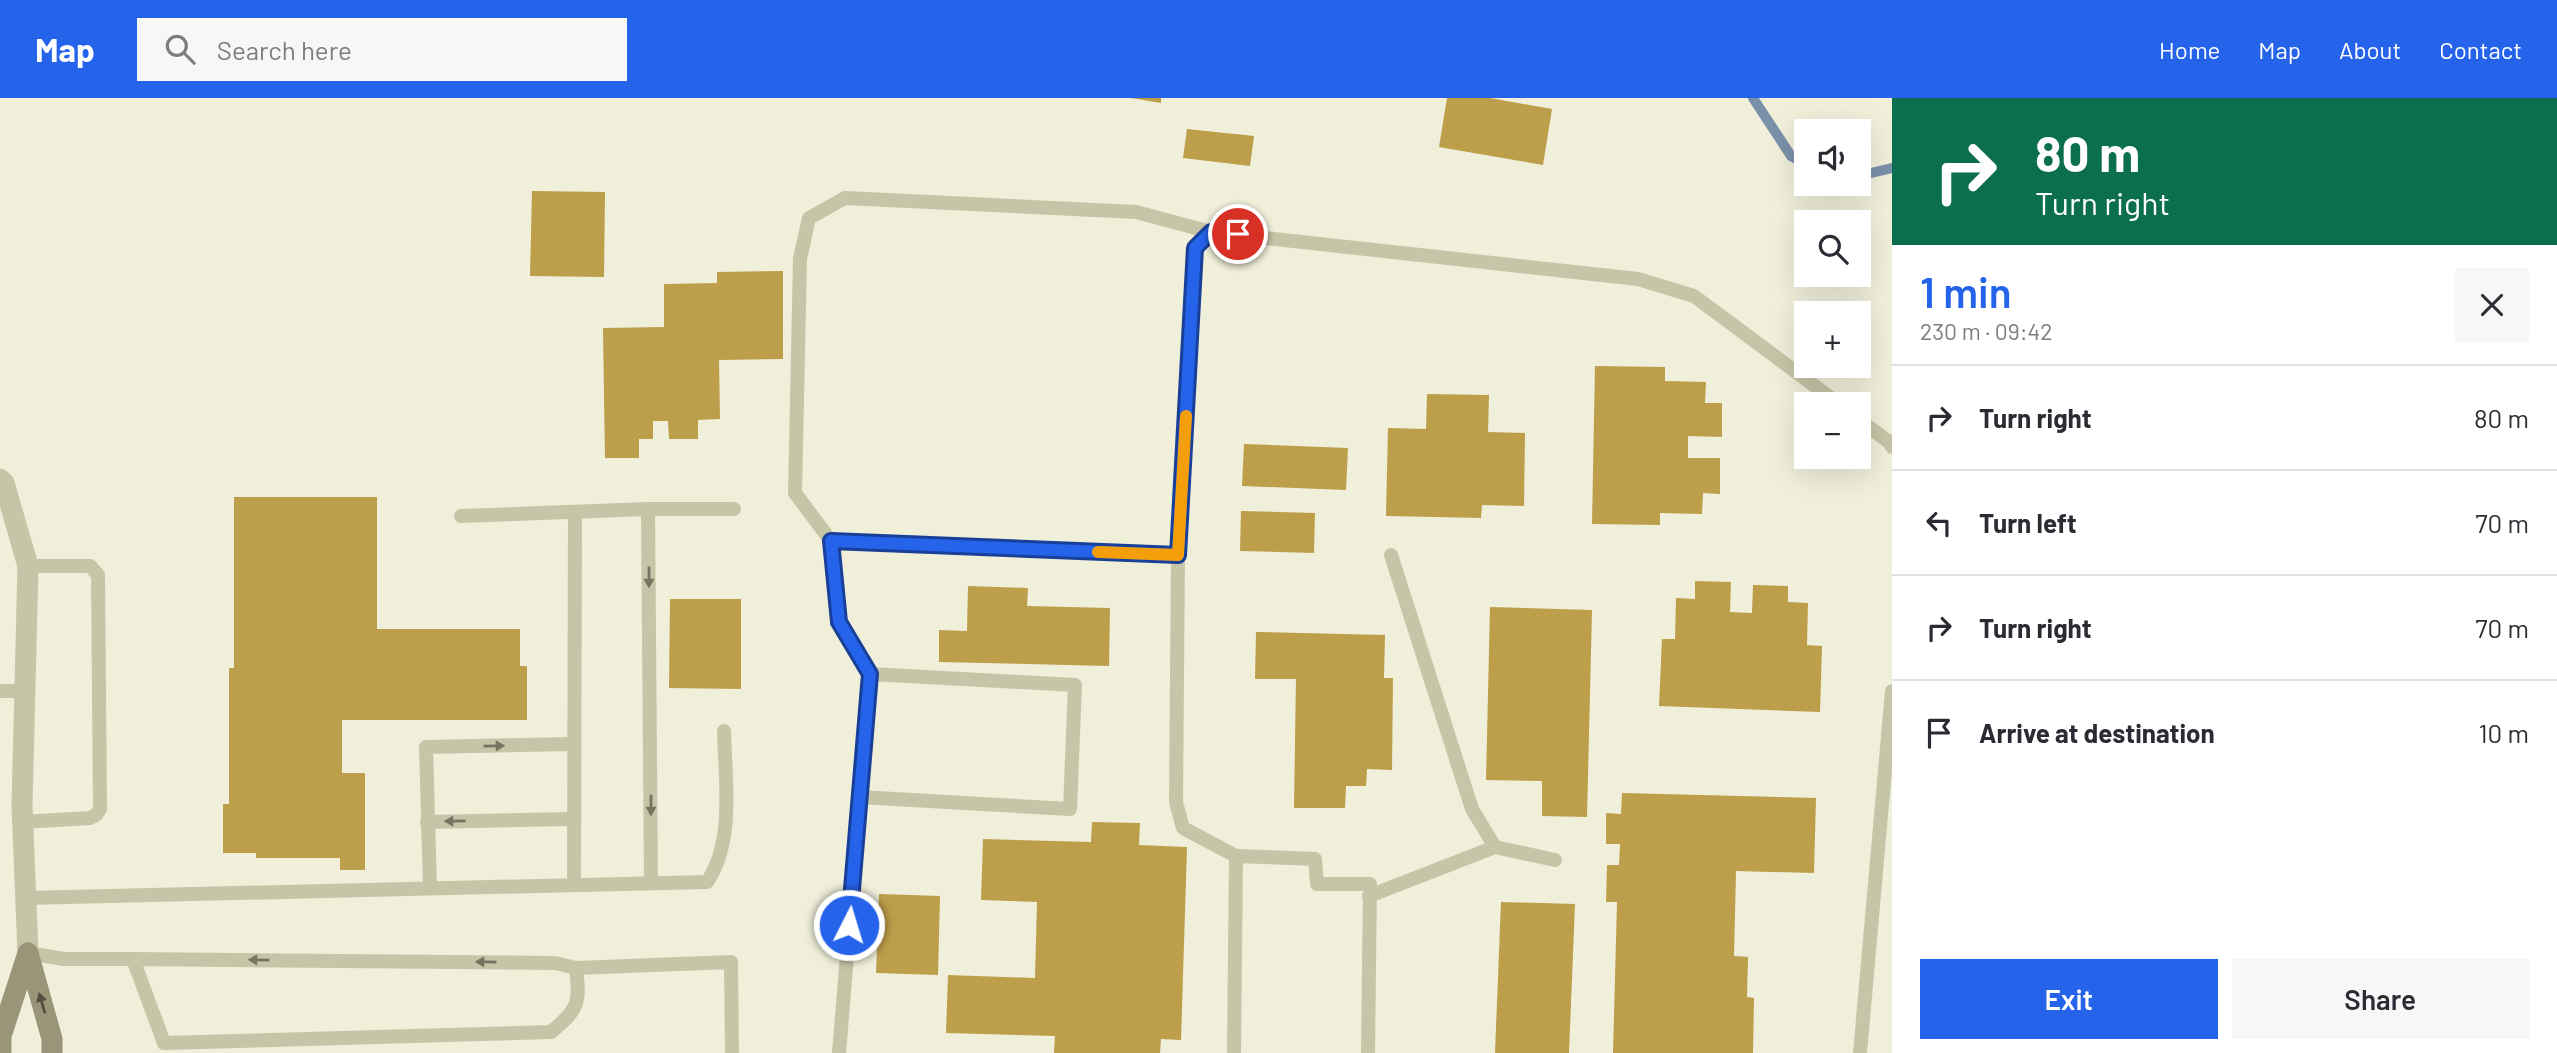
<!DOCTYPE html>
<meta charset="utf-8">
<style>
body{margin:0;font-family:Barlow,sans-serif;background:#f7f7f7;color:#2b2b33;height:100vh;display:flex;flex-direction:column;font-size:26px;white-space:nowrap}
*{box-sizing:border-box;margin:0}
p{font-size:23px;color:#7c7c81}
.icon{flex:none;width:38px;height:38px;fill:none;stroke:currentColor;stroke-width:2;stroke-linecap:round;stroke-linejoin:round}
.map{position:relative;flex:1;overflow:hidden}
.panel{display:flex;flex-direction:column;background:#fff;width:665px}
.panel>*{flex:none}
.guide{background:#0b6e4f;color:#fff;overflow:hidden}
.fabs{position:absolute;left:1794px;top:21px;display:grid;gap:14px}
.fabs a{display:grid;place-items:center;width:77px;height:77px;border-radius:0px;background:#fff;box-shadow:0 7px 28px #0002;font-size:35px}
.pin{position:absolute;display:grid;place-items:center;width:60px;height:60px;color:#fff;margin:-30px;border:4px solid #fff;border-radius:50%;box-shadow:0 2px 7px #0007}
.me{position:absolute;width:77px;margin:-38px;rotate:5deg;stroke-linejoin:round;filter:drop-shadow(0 0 5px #0008)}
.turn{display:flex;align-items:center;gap:24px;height:147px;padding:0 28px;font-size:32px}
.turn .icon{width:91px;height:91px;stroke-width:2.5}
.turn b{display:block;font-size:49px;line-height:60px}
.round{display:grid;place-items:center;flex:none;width:74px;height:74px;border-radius:0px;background:#f7f7f7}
.summary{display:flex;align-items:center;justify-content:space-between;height:119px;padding:0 28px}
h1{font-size:42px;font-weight:600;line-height:52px;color:#2563eb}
.action{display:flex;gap:14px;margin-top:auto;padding:14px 28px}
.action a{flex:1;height:80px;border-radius:0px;background:#2563eb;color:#fff;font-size:28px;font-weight:600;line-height:80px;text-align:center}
.action a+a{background:#f7f7f7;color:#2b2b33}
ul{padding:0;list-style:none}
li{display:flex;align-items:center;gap:21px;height:105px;padding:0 28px;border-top:2px solid #e1e1e2}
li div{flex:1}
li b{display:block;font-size:26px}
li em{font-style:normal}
header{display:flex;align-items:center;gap:42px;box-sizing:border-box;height:98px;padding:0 35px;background:#2563eb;color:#fff}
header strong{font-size:33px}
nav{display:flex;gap:38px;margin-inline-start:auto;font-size:24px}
.search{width:490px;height:63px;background:#f7f7f7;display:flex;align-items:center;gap:18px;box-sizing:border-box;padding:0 24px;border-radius:0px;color:#7c7c81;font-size:26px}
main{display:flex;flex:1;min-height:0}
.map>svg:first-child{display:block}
</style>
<header>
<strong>Map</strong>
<div class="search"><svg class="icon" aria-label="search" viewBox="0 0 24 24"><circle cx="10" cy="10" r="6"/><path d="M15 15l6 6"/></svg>Search here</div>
<nav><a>Home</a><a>Map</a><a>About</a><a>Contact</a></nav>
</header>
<main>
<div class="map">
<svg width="1892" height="955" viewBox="0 0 1892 955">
<rect width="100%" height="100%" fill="#efefda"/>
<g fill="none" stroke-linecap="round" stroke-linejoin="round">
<!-- stream -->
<g stroke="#7b91aa" stroke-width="10">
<polyline points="1753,0 1791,58 1806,66"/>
<polyline points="1858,78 1892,70"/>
</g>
</g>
<!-- building -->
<g fill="#bd9e4a">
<polygon points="1131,0 1161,0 1161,5"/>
<polygon points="1447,0 1490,0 1552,11 1543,67 1439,49"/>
<polygon points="1187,31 1254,38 1250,68 1183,60"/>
<polygon points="532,93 605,94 604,179 530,178"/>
<polygon points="783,173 783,261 719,262 720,321 698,322 698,341 669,341 668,323 653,323 653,341 639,341 639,360 605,360 603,230 664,229 664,186 717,185 717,174"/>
<polygon points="1595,268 1665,269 1665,283 1706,284 1705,305 1722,305 1722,339 1688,338 1688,360 1720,360 1720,396 1703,395 1702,416 1660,415 1660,427 1592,426"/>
<polygon points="1427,296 1489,297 1488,334 1525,335 1524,408 1482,407 1481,420 1386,418 1388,330 1426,331"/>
<polygon points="1244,346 1348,350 1346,392 1242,388"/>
<polygon points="234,399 377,399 377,531 520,531 520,568 527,568 527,622 342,622 342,675 365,675 365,772 340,772 340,760 256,760 256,755 223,755 223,706 229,706 229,570 234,570"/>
<polygon points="1241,413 1315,415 1314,455 1240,453"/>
<polygon points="1695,483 1731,484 1730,514 1752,515 1753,487 1788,488 1788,504 1808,505 1807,547 1822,548 1820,614 1659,608 1662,541 1675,541 1676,500 1695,501"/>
<polygon points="968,488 1028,490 1027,508 1110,510 1109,568 939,564 939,532 967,533"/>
<polygon points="670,501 741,501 741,591 669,590"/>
<polygon points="1490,509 1592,512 1587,719 1542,718 1542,683 1486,682"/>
<polygon points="1256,534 1385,537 1384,580 1393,580 1392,672 1367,671 1366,688 1346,688 1345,710 1294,710 1296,581 1255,581"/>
<polygon points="1622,695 1816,700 1814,775 1736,773 1734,858 1748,859 1747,899 1754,900 1753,955 1613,955 1617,804 1606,804 1607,767 1619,767 1620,746 1606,746 1606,715 1621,716"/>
<polygon points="1092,724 1140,725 1139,747 1187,749 1181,942 1161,941 1160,955 1054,955 1055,938 946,935 948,877 1035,880 1037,804 981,802 983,741 1091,744"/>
<polygon points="879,796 940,798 938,877 876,875"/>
<polygon points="1501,804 1575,806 1569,955 1495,955"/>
</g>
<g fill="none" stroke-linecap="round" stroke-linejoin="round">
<!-- lane -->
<g stroke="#c6c5a7" stroke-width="14">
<polyline points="1858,321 1889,344 1892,349"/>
<polyline points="648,411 651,785"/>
<polyline points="461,418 648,411 734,411"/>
<polyline points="831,443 1178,457"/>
<polyline points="1391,457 1472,711 1495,749"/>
<polyline points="870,576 839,524 831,443 795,395 800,161 809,120 845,100 1136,114 1211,134"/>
<polyline points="0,593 25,593"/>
<polyline points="22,724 90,720 96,717 100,711 98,477 90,468 28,468"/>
<polyline points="427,724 573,721"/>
<polyline points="1236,758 1183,730 1176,704 1178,457 1195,150 1211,134 1638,181 1694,198 1839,306"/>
<polyline points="574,787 575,414"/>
<polyline points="430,790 426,649 573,646"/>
<polyline points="1369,798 1495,749 1555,762"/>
<path d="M25,800L707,784C735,743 725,681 724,633"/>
<path d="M28,855L64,861H133L555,865L576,870C580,905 579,911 551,934L164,945L133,861"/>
<polyline points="576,870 731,864 732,955"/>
<polyline points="839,955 870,576 1075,587 1070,711 859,699"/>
<polyline points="1234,955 1236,758 1315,761 1317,786 1370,786 1368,955"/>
<polyline points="1860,955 1892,593"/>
</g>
<!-- street -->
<polyline stroke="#c6c5a7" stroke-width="21" points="0,381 4,385 28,468 22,708 28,855"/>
<!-- secondary -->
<g stroke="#9a9579" stroke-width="21">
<polyline points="28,855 52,941 52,955"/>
<polyline points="1,955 1,938 28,855"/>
</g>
</g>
<!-- one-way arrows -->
<defs><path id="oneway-solid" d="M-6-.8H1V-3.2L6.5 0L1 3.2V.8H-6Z" transform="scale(1.75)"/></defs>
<g fill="#757461">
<use href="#oneway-solid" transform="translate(649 479) rotate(90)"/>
<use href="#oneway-solid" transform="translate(494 648) rotate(-1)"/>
<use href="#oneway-solid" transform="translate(651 707) rotate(90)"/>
<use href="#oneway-solid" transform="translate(455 723) rotate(179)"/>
<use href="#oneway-solid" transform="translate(259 862) rotate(-179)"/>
<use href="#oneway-solid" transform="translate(486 864) rotate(-179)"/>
</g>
<use fill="#524f40" href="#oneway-solid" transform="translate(42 905) rotate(-106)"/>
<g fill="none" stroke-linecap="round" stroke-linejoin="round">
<!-- route casing -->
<g stroke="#184099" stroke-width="18">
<polyline id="route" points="849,827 870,576 839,524 831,443 1178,457 1195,150 1211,134 1238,136"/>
</g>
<!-- route -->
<use href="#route" stroke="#2563eb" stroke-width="12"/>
<!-- slow -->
<polyline stroke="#f59e0b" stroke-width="12" points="1098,454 1178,457 1186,318"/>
</g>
</svg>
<div class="fabs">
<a><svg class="icon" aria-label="sound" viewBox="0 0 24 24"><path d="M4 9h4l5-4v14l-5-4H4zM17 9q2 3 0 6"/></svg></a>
<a><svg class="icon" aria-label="search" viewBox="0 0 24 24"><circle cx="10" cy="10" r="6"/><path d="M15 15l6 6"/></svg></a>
<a>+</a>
<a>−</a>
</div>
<div class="pin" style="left:1238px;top:136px;background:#d93025"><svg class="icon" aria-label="arrive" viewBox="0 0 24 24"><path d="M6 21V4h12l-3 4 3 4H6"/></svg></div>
<svg class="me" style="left:849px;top:827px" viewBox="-20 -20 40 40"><circle r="17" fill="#2563eb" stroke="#fff" stroke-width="3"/><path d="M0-11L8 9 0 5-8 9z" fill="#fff"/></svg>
</div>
<section class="panel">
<div class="guide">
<div class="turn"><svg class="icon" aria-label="right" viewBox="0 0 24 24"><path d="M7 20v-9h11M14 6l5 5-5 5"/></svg><div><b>80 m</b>Turn right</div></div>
</div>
<div class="summary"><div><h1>1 min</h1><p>230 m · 09:42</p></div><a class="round"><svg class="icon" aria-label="close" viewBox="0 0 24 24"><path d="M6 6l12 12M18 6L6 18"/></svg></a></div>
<ul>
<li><svg class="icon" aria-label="right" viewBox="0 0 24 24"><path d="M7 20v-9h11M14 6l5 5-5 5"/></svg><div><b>Turn right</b></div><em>80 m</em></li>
<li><svg class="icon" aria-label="left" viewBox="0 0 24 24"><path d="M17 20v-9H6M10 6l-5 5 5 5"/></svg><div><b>Turn left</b></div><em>70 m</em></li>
<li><svg class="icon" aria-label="right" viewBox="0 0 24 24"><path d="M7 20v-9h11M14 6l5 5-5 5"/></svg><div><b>Turn right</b></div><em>70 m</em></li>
<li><svg class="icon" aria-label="arrive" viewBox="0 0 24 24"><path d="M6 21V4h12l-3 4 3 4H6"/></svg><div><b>Arrive at destination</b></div><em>10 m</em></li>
</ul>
<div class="action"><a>Exit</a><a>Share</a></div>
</section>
</main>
